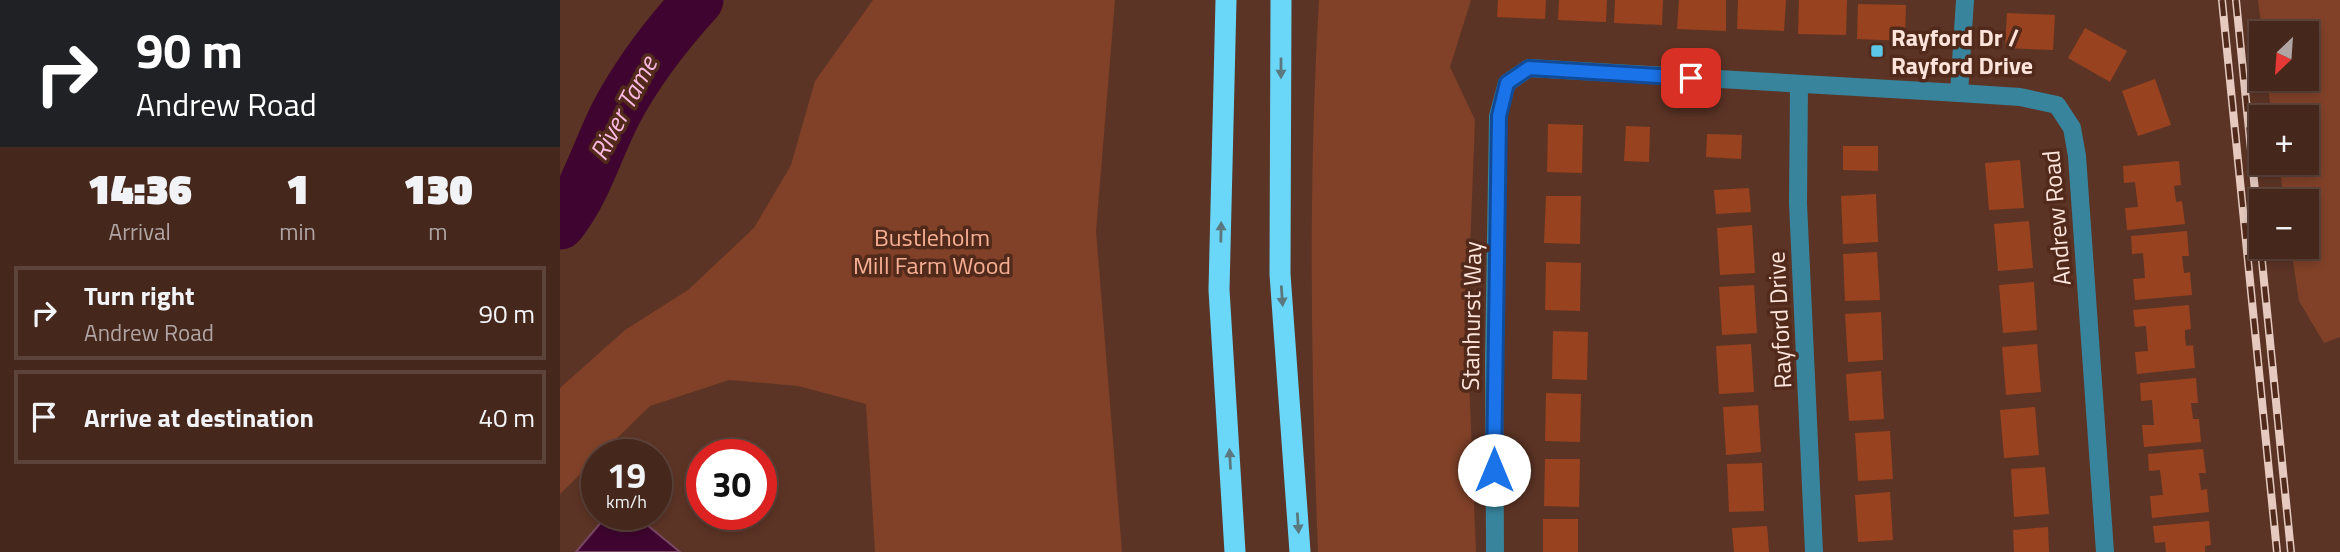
<!DOCTYPE html>
<meta charset="utf-8">
<style>
body{margin:0;font-family:"Titillium Web",sans-serif;background:#4c2f25;color:#f1f3f6;height:100vh;display:flex;flex-direction:column;font-size:26px;white-space:nowrap}
*{box-sizing:border-box;margin:0}
p{font-size:23px;color:#b0a5a3}
.icon{flex:none;width:38px;height:38px;fill:none;stroke:currentColor;stroke-width:2;stroke-linecap:round;stroke-linejoin:round}
.map{position:relative;flex:1;overflow:hidden}
.sheet{display:flex;flex-direction:column;background:#45271c;width:560px}
.sheet>*{flex:none}
.guide{background:#202124;color:#fff;overflow:hidden}
.needle{width:46px;rotate:205deg}
.controls{position:absolute;left:1689px;top:21px;display:grid;gap:14px}
.controls a{display:grid;place-items:center;width:70px;height:70px;border-radius:0px;background:#45271c;box-shadow:0 4px 10px #0003,0 0 0 2px #5d443b;font-size:35px}
.speed{position:absolute;left:21px;top:439px;display:flex;gap:14px;font-size:35px;font-weight:700;text-align:center}
.speed>*{display:grid;place-content:center;width:91px;height:91px;border-radius:50%;background:#45271c;box-shadow:0 4px 10px #0003,0 0 0 2px #5d443b;line-height:1}
.speed small{font-size:18px;font-weight:400}
.speed .limit{border:10px solid #d22;background:#fff;color:#111}
.pin{position:absolute;display:grid;place-items:center;width:60px;height:60px;color:#fff;margin:-30px;border-radius:14px;box-shadow:0 4px 10px #0006}
.me{position:absolute;width:77px;margin:-38px;rotate:0deg;stroke-linejoin:round;filter:drop-shadow(0 0 5px #0008)}
.turn{display:flex;align-items:center;gap:24px;height:147px;padding:0 21px;font-size:32px}
.turn .icon{width:91px;height:91px;stroke-width:2.5}
.turn b{display:block;font-size:49px;line-height:60px}
.eta{display:flex;justify-content:space-evenly;align-items:center;height:119px;text-align:center}
.eta b{font-size:42px;font-weight:800;line-height:49px}
ul{padding:0;list-style:none}
li{display:flex;align-items:center;gap:21px;height:94px;margin:0 14px 10px;padding:0 7px;border:4px solid #5d443b;border-radius:0px}
li div{flex:1}
li b{display:block;font-size:26px}
li em{font-style:normal}
main{display:flex;flex:1;min-height:0}
.map>svg:first-child{display:block}
</style>
<main>
<section class="sheet">
<div class="guide">
<div class="turn"><svg class="icon" aria-label="right" viewBox="0 0 24 24"><path d="M7 20v-9h11M14 6l5 5-5 5"/></svg><div><b>90 m</b>Andrew Road</div></div>
</div>
<div class="eta">
<div><b>14:36</b><p>Arrival</p></div>
<div><b>1</b><p>min</p></div>
<div><b>130</b><p>m</p></div>
</div>
<ul>
<li><svg class="icon" aria-label="right" viewBox="0 0 24 24"><path d="M7 20v-9h11M14 6l5 5-5 5"/></svg><div><b>Turn right</b><p>Andrew Road</p></div><em>90 m</em></li>
<li><svg class="icon" aria-label="arrive" viewBox="0 0 24 24"><path d="M6 21V4h12l-3 4 3 4H6"/></svg><div><b>Arrive at destination</b></div><em>40 m</em></li>
</ul>
</section>
<div class="map">
<svg width="1780" height="552" viewBox="0 0 1780 552">
<rect width="100%" height="100%" fill="#5c3425"/>
<!-- green -->
<g fill="#804128">
<polygon points="313,0 555,0 536,231 562,552 315,552 306,404 238,386 169,380 90,406 0,494 0,388 65,330 128,290 194,228 231,165 255,81"/>
<path d="M759,0H911L890,67L915,120L907,328L916,552H758C751,368 748,184 759,0Z"/>
<polygon points="1698,0 1780,0 1780,337 1764,343 1739,301 1731,247 1746,247 1746,201 1724,201 1719,163 1746,163 1746,117 1712,117 1707,79 1746,79 1746,33 1702,33"/>
</g>
<!-- water -->
<polygon fill="#3f0530" stroke="#784863" stroke-width="2" points="48,514 75,515 120,552 16,552"/>
<g fill="none" stroke-linecap="round" stroke-linejoin="round">
<!-- river -->
<path stroke="#3f0530" stroke-width="51" d="M0,224C26,192 37,150 56,113C78,71 106,35 138,0"/>
</g>
<!-- building -->
<g fill="#98421f">
<polygon points="938,0 986,0 985,19 937,17"/>
<polygon points="999,0 1047,0 1046,22 998,20"/>
<polygon points="1055,0 1103,0 1102,25 1054,23"/>
<polygon points="1119,0 1166,0 1166,31 1117,29"/>
<polygon points="1178,0 1226,0 1224,31 1177,29"/>
<polygon points="1239,0 1287,0 1286,35 1238,34"/>
<polygon points="1298,4 1346,5 1345,41 1297,39"/>
<polygon points="1447,13 1495,15 1493,50 1445,48"/>
<polygon points="1525,28 1567,51 1550,82 1508,58"/>
<polygon points="1595,79 1611,125 1578,136 1562,91"/>
<polygon points="988,124 1023,125 1022,173 987,172"/>
<polygon points="1066,126 1090,127 1089,162 1064,161"/>
<polygon points="1147,134 1182,135 1181,159 1146,157"/>
<polygon points="1283,146 1318,146 1318,171 1283,170"/>
<polygon points="1460,160 1464,208 1429,210 1425,163"/>
<polygon points="1619,161 1621,185 1614,186 1615,193 1616,202 1622,201 1625,224 1567,230 1565,208 1578,207 1575,182 1564,183 1563,166"/>
<polygon points="1189,188 1191,212 1156,214 1154,190"/>
<polygon points="1316,194 1318,242 1283,244 1281,196"/>
<polygon points="986,196 1021,196 1020,244 984,243"/>
<polygon points="1469,221 1473,268 1438,271 1434,224"/>
<polygon points="1192,225 1195,273 1160,275 1157,228"/>
<polygon points="1627,231 1629,256 1622,256 1624,273 1630,272 1632,295 1575,300 1573,279 1585,278 1583,253 1572,254 1571,236"/>
<polygon points="1317,252 1320,300 1285,301 1283,254"/>
<polygon points="986,262 1021,263 1020,311 985,310"/>
<polygon points="1474,282 1477,330 1443,333 1439,285"/>
<polygon points="1194,285 1197,333 1162,335 1159,287"/>
<polygon points="1629,305 1631,329 1625,330 1625,337 1626,346 1633,345 1635,368 1577,374 1575,352 1588,351 1586,326 1575,327 1573,310"/>
<polygon points="1321,312 1323,360 1288,362 1285,314"/>
<polygon points="993,331 1028,332 1027,380 992,379"/>
<polygon points="1191,344 1194,392 1159,394 1156,346"/>
<polygon points="1477,344 1481,392 1446,395 1442,347"/>
<polygon points="1321,371 1324,419 1289,421 1286,374"/>
<polygon points="1636,378 1638,403 1631,403 1633,419 1639,419 1641,442 1584,447 1582,425 1594,425 1592,400 1581,401 1580,383"/>
<polygon points="986,393 1021,394 1020,442 985,441"/>
<polygon points="1198,405 1201,452 1166,455 1163,407"/>
<polygon points="1475,407 1479,455 1444,458 1440,410"/>
<polygon points="1330,431 1333,479 1298,481 1295,433"/>
<polygon points="1643,449 1646,473 1639,473 1640,481 1641,490 1647,489 1649,512 1592,518 1590,496 1603,495 1600,470 1589,471 1588,454"/>
<polygon points="985,459 1020,459 1019,507 984,506"/>
<polygon points="1202,463 1204,511 1169,512 1167,464"/>
<polygon points="1485,467 1489,514 1454,517 1451,469"/>
<polygon points="1330,492 1333,540 1298,542 1295,495"/>
<rect x="983" y="519" width="35" height="33"/>
<polygon points="1649,521 1651,545 1645,546 1645,552 1606,552 1605,542 1595,543 1593,526"/>
<polygon points="1207,526 1209,552 1174,552 1172,528"/>
<polygon points="1488,527 1489,552 1454,552 1453,530"/>
</g>
<g fill="none" stroke-linecap="round" stroke-linejoin="round">
<!-- minor -->
<g stroke="#37849c" stroke-width="18">
<polyline points="1239,85 1238,203 1254,552"/>
<polyline points="1399,93 1405,0"/>
<polyline points="935,552 934,362 938,116 947,83 969,68 1399,93 1460,97 1497,105 1512,128 1517,156 1545,552"/>
</g>
<!-- highway -->
<g stroke="#6ad7f9" stroke-width="21">
<polyline points="666,0 659,290 675,552"/>
<polyline points="721,0 720,274 740,552"/>
</g>
<!-- rail casing -->
<g stroke="#e6cac0" stroke-width="8">
<g id="rail">
<polyline points="1662,0 1717,552"/>
<polyline points="1676,0 1731,552"/>
</g>
</g>
<!-- rail -->
<use href="#rail" stroke="#512a1b" stroke-width="5" stroke-dasharray="16" stroke-linecap="butt"/>
</g>
<!-- one-way arrows -->
<defs><path id="oneway-solid" d="M-6-.8H1V-3.2L6.5 0L1 3.2V.8H-6Z" transform="scale(1.75)"/></defs>
<g fill="#5c787f">
<use href="#oneway-solid" transform="translate(721 68) rotate(90)"/>
<use href="#oneway-solid" transform="translate(661 232) rotate(-89)"/>
<use href="#oneway-solid" transform="translate(722 296) rotate(86)"/>
<use href="#oneway-solid" transform="translate(670 459) rotate(-93)"/>
<use href="#oneway-solid" transform="translate(738 523) rotate(86)"/>
</g>
<g fill="none" stroke-linecap="round" stroke-linejoin="round">
<!-- route casing -->
<g stroke="#114b97" stroke-width="18">
<polyline id="route" points="934,470 939,116 947,83 969,68 1131,78"/>
</g>
<!-- route -->
<use href="#route" stroke="#1a73e8" stroke-width="12"/>
</g>
<!-- markers -->
<rect fill="#5dc7e8" stroke="#512a1b" stroke-width="2.5" x="1310" y="44" width="14" height="14" rx="3.5"/>
<g text-anchor="middle" dominant-baseline="central" stroke-width="7" stroke-linejoin="round" paint-order="stroke">
<!-- poi labels -->
<g font-size="24" font-weight="bold" fill="#fee4db" stroke="#512a1b" text-anchor="start">
<text x="1331" y="37">Rayford Dr /<tspan x="1331" dy="28">Rayford Drive</tspan></text>
</g>
<!-- street labels -->
<g font-size="24" fill="#fee4db" stroke="#512a1b">
<text transform="translate(1496 218) rotate(-95)">Andrew Road</text>
<text transform="translate(911 316) rotate(-89)">Stanhurst Way</text>
<text transform="translate(1219 320) rotate(-93)">Rayford Drive</text>
</g>
<!-- park labels -->
<g font-size="24" fill="#f7af94" stroke="#512a1b">
<text x="372" y="237">Bustleholm<tspan x="372" dy="28">Mill Farm Wood</tspan></text>
</g>
<!-- water labels -->
<g font-size="26" font-style="italic" fill="#fbb9e2" stroke="#512a1b">
<text transform="translate(63 108) rotate(-62)">River Tame</text>
</g>
</g>
</svg>
<div class="controls">
<a><svg class="needle" viewBox="-14 -14 28 28"><path d="M0-13l5 13h-10z" fill="#e53935"/><path d="M0 13l5-13h-10z" fill="#b0a5a3"/></svg></a>
<a>+</a>
<a>−</a>
</div>
<div class="speed"><div>19<small>km/h</small></div><div class="limit">30</div></div>
<div class="pin" style="left:1131px;top:78px;background:#d93025"><svg class="icon" aria-label="arrive" viewBox="0 0 24 24"><path d="M6 21V4h12l-3 4 3 4H6"/></svg></div>
<svg class="me" style="left:934px;top:470px" viewBox="-20 -20 40 40"><circle r="19" fill="#fff"/><path d="M0-13L10 11 0 6-10 11z" fill="#1a73e8"/></svg>
</div>
</main>
